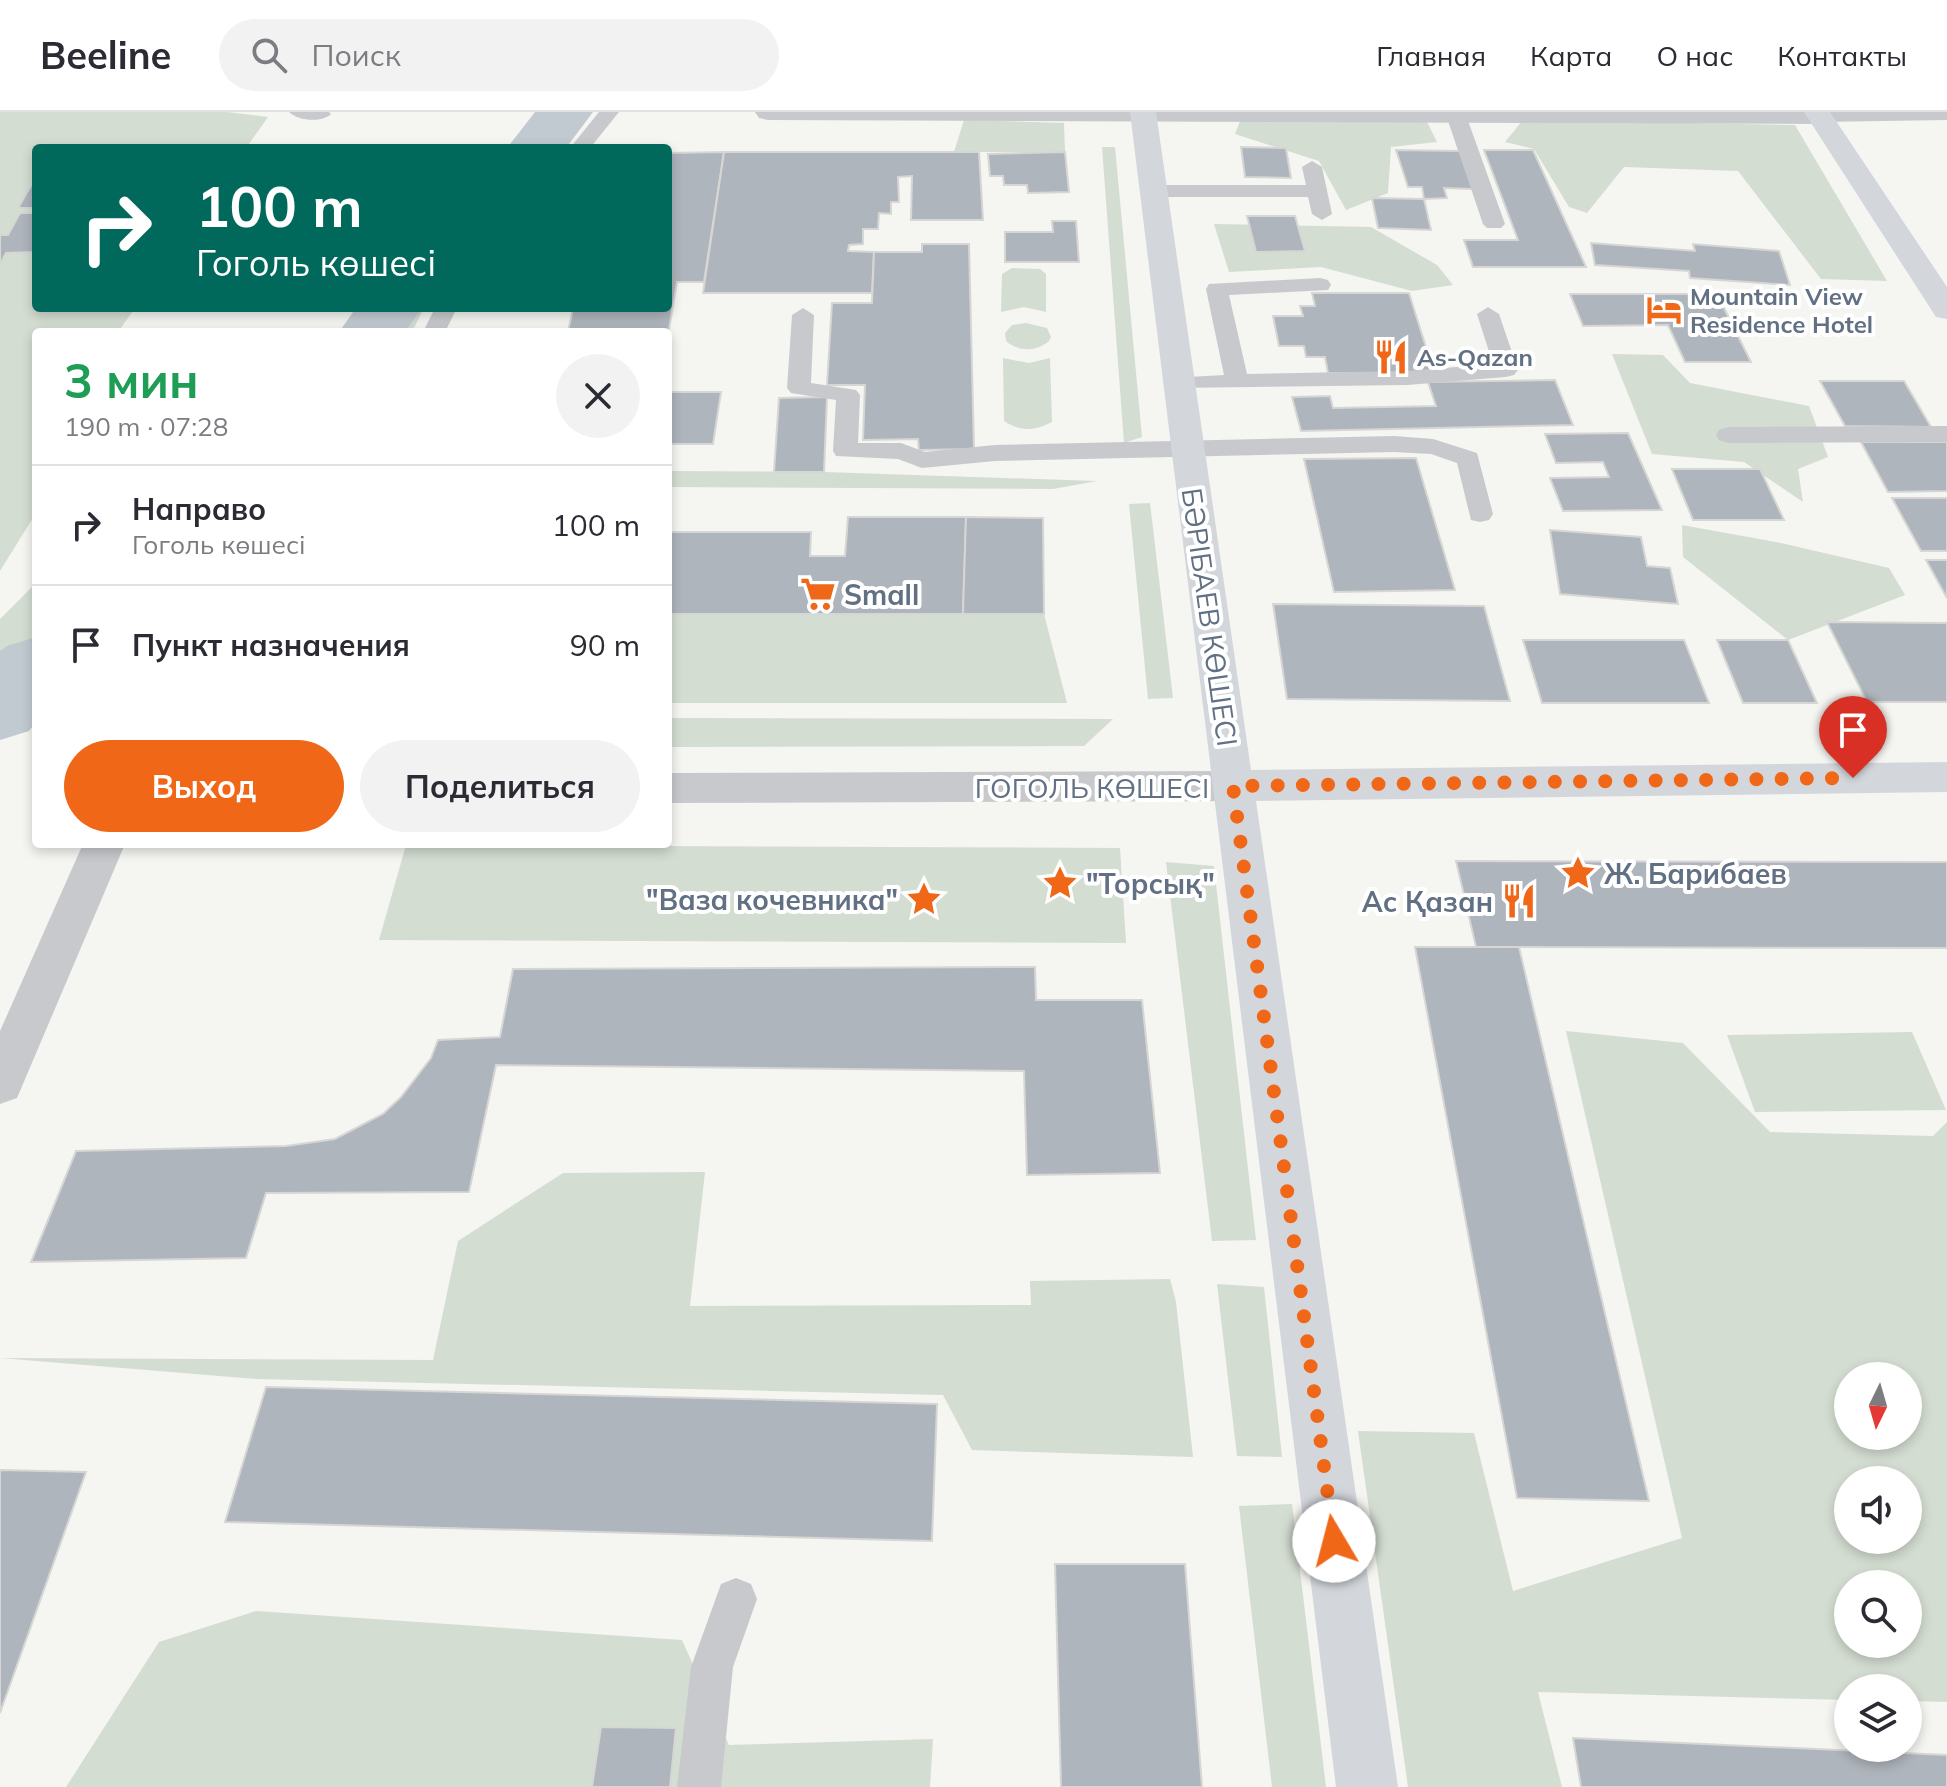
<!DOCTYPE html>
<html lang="ru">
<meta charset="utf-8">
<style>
body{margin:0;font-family:Mulish,sans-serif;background:#f2f2f3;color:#2b2b33;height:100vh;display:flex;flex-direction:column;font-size:30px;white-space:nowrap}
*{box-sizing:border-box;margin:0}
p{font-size:26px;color:#7c7c81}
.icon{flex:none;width:44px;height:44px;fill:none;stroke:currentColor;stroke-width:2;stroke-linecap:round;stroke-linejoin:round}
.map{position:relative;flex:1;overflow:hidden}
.sheet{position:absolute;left:32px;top:216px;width:640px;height:520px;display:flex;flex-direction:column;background:#fff;border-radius:8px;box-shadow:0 4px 12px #0003}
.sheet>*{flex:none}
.top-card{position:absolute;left:32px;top:32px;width:640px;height:168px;border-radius:8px;box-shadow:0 4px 12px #0003;background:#00695c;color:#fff;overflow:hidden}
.needle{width:52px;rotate:185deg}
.controls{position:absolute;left:1834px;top:1250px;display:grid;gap:16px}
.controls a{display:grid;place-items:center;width:88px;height:88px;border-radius:50%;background:#fff;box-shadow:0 4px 12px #0003;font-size:40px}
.pin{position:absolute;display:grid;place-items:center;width:68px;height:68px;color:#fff;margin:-82px -34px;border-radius:50% 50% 50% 0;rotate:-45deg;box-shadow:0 0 8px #0007}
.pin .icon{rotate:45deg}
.me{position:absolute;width:88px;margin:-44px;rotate:352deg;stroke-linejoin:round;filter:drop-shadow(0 0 6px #0008)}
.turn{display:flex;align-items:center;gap:28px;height:168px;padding:0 32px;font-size:36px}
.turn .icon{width:104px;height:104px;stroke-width:2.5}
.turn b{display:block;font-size:56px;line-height:68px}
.round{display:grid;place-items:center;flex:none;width:84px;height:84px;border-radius:42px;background:#f2f2f3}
.head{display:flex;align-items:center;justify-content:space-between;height:136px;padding:0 32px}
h1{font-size:48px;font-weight:700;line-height:60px;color:#1e9e55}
.primary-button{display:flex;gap:16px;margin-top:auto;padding:16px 32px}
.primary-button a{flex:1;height:92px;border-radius:48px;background:#ef6717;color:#fff;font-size:32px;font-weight:700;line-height:92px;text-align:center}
.primary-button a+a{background:#f2f2f3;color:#2b2b33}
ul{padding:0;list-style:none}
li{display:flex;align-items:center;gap:24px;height:120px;padding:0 32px;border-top:2px solid #e1e1e2}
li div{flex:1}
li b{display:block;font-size:30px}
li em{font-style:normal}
header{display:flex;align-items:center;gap:48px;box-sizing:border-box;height:112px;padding:0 40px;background:#fff;border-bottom:2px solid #e1e1e2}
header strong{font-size:38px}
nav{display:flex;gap:44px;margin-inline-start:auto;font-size:28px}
.search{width:560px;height:72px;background:#f2f2f3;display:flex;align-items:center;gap:20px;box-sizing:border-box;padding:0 28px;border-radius:44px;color:#7c7c81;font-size:30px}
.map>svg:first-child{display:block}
</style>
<header>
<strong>Beeline</strong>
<div class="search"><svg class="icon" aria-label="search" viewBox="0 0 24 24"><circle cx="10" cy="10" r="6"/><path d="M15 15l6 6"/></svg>Поиск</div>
<nav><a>Главная</a><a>Карта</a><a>О нас</a><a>Контакты</a></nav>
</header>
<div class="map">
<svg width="1947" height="1675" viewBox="0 0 1947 1675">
<rect width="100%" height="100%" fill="#f5f5f1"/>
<!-- green -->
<g fill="#d4ddd2" fill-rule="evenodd">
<polygon points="0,0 227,0 268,5 246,36 36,36 36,196 135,196 118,220 36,220 36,401 0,459"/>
<polygon points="1241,7 1427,10 1437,30 1391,35 1388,81 1346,98 1319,49 1235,22"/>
<polygon points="964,8 1064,11 1065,40 954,40"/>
<polygon points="1523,8 1795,13 1887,169 1821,167 1738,59 1624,55 1587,101 1569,95 1534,37 1505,30"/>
<polygon points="1102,35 1115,35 1142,325 1124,331"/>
<polygon points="1214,112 1371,115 1437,153 1453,173 1412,179 1321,155 1229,160"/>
<polygon points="1012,156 1040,157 1046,162 1046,200 1024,195 1001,200 1002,162"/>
<polygon points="363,196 424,196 412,220 346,220"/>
<path d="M1026,211L1047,216L1051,225L1049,229C1036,240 1019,240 1006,229L1005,221L1012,213Z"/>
<polygon points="1612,242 1663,243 1690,271 1809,294 1828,345 1798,357 1803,390 1744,350 1652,342"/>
<path d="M1003,246L1029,251L1050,246L1052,310C1034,319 1021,320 1004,309Z"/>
<polygon points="668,359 824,360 1097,369 1053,377 668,375"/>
<polygon points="1150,391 1173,586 1148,587 1129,392"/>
<polygon points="1682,413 1781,431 1889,456 1905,483 1788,528 1683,445"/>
<polygon points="36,471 36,538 0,565 0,507"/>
<polygon points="1044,502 1067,591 668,591 668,503"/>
<polygon points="668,606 1113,607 1084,634 668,635"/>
<polygon points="406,733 1120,736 1126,831 379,828"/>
<polygon points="1166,750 1214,754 1256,1128 1212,1129"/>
<path d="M1566,919L1683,931L1770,1020L1933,1024L1947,1010V1590L1908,1589V1576H1848V1588L1538,1580L1562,1675H1408L1358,1319L1474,1321L1513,1479L1682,1426ZM1848,1264H1908V1324H1848ZM1848,1368H1908V1428H1848ZM1848,1472H1908V1532H1848Z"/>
<polygon points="1912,920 1946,998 1755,1000 1727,923"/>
<polygon points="705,1060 690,1194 1031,1193 1030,1169 1170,1167 1176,1190 1193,1345 972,1338 943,1283 256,1267 0,1246 433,1248 458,1129 563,1061"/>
<polygon points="1217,1172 1264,1175 1282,1345 1237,1344"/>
<polygon points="1292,1392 1326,1675 1272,1675 1239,1394"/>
<polygon points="256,1499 682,1528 729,1633 933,1627 930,1675 66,1675 159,1530"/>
</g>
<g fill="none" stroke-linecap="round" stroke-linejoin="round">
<!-- river -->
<g fill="#c2cad1" fill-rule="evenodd">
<polygon points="535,0 593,0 566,36 507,36"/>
<polygon points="356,196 422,196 405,220 339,220"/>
<polygon points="36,525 36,610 29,619 0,628 0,539 7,534"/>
</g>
</g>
<!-- building -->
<g fill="#afb5bc" stroke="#d6d6d4" stroke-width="2">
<polygon points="1241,35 1286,36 1291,66 1245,65"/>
<polygon points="1396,38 1461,39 1473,77 1444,76 1447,86 1424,87 1422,75 1408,75"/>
<polygon points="1484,38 1533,38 1586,155 1473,155 1464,128 1518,128"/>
<polygon points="724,40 704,170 677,170 668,223 668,220 568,220 573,196 668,196 668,41"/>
<polygon points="724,40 979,40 983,108 911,108 912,64 898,65 899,90 891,90 891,102 879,101 878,117 863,117 863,132 849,133 848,139 874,140 872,181 703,181"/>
<polygon points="1065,40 1069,80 1028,81 1027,73 1004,73 1003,64 990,64 988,42"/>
<polygon points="36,65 36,96 18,96"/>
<polygon points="1372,86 1424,87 1431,118 1378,116"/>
<polygon points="20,101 36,101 36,140 6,141 0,152 0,123 8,123"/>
<polygon points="1247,104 1295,104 1305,139 1256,140"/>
<polygon points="1052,109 1076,109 1079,150 1005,150 1005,120 1053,120"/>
<polygon points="1591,131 1695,139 1693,132 1779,139 1790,173 1690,166 1689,159 1595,153"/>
<polygon points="922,132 969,132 974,337 919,338 918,327 863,328 865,273 827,273 832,191 872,191 874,140 922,140"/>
<polygon points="1312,181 1409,181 1434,261 1328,261 1325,245 1306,245 1304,234 1279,234 1273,204 1303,204 1300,194 1315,194"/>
<polygon points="1570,182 1717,182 1751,250 1685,250 1668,213 1583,214"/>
<polygon points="1555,268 1573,313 1301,319 1292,285 1330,284 1333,296 1436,294 1428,270"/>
<polygon points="1820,269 1904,269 1931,315 1845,314"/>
<polygon points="668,280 721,280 713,332 668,332"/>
<polygon points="827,285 824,360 774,360 779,286"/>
<polygon points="1628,321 1662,398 1563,399 1550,366 1609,365 1603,350 1556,351 1545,322"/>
<polygon points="1861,330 1947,330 1947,379 1888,380"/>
<polygon points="1416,346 1455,478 1334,480 1304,347"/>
<polygon points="1672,357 1760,357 1784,408 1693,408"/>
<polygon points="1892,386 1947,386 1947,439 1921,439"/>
<polygon points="848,405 966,405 963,502 668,502 668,420 811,420 810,444 845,444"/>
<polygon points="966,405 1043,406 1044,502 963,502"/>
<polygon points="1550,418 1641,425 1647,454 1670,456 1678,492 1560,482"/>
<polygon points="1926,448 1947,448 1947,486"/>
<polygon points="1273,492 1484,494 1510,589 1287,587"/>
<polygon points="1827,510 1947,511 1947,590 1867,590"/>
<polygon points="1523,528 1684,528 1709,591 1542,591"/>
<polygon points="1717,528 1788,528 1817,591 1743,591"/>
<polygon points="1456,749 1947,750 1947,836 1476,835"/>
<polygon points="1415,835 1519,835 1649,1389 1517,1386"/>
<polygon points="1035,855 1036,888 1142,888 1160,1061 1027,1063 1024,959 496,953 469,1080 266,1081 246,1146 31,1150 76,1039 286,1034 335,1027 383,1002 401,985 431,946 438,928 500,925 513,857"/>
<polygon points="266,1275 937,1292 932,1429 225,1410"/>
<polygon points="0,1358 86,1360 0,1601"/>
<polygon points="1055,1452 1185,1452 1202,1675 1061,1675"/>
<polygon points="601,1615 676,1616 670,1675 592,1675"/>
<polygon points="1573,1626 1947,1643 1947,1675 1581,1675"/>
</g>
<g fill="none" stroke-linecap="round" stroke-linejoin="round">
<!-- lane -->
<g fill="#c7c9cd" fill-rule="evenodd">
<path d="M289,0H329L331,2C322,11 298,9 289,0Z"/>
<polygon points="599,0 619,0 590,36 570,36"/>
<polygon points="1448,0 1464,0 1466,3 1505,112 1501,116 1487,116 1483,112 1446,3"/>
<polygon points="1813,0 1947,0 1947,8 1820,10 1813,8 1810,4"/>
<polygon points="1312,49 1322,55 1332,102 1322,108 1312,102 1308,85 1153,85 1143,79 1153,73 1306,73 1302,55"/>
<polygon points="1320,166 1328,168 1331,173 1328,178 1229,183 1247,262 1407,259 1493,252 1477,202 1488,195 1499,202 1518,258 1514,263 1506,265 1407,273 1171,276 1167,271 1171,266 1224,263 1206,177 1209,172"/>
<polygon points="435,196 457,196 445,220 423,220"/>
<polygon points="803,196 814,203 811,271 856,278 860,283 858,331 901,331 925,340 995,333 1394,324 1433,327 1477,341 1493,402 1489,408 1480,410 1471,408 1457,351 1431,342 1394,340 995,349 922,356 898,347 836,344 833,339 836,288 791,281 787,276 792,203"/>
<polygon points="1947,314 1947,330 1728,331 1719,328 1716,323 1719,318 1728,315"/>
<polygon points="736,1466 751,1472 757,1487 733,1555 721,1675 677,1675 691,1555 721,1472"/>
</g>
<!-- street -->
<g fill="#c7c9cd" fill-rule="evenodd">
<polygon points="755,0 1831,0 1833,4 1829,10 1820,12 768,8 759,6"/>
<polygon points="1233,659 1247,663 1253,674 1247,685 1233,689 668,691 668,661"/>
<polygon points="83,732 125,732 17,986 0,992 0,919"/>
</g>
<!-- secondary -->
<g fill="#d3d7dc" fill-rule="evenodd">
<polygon points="1130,0 1156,0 1251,658 1947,650 1947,680 1256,689 1398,1675 1336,1675"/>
<polygon points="1804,0 1830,0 1947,175 1947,207 1936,205"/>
</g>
</g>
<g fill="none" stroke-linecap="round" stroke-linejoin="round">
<!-- route -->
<polyline stroke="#ef6717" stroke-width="14" stroke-dasharray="0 25.2" points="1334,1429 1233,674 1853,666"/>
</g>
<!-- icons -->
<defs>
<g id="hotel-bare" transform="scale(2.76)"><path d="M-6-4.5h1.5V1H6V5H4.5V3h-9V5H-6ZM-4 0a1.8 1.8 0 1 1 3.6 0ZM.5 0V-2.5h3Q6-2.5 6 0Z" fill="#ef6717" stroke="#fff" stroke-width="2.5" paint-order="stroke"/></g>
<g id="restaurant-bare" transform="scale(2.76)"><path d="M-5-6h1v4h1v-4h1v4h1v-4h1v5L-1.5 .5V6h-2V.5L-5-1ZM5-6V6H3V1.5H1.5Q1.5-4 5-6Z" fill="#ef6717" stroke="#fff" stroke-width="2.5" paint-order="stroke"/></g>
<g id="supermarket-bare" transform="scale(2.76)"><path d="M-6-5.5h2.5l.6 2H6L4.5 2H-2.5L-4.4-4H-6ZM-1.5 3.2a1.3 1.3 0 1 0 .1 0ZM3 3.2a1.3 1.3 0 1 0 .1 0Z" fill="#ef6717" stroke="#fff" stroke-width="2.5" paint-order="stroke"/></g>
<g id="sight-bare" transform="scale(2.76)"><path d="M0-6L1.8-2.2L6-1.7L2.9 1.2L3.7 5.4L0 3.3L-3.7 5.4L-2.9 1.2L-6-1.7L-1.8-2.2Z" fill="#ef6717" stroke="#fff" stroke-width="2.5" paint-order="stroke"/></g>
</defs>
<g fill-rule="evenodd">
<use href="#hotel-bare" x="1664" y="198"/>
<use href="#restaurant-bare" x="1391" y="245"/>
<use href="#supermarket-bare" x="818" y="482"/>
<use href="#sight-bare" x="1578" y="761"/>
<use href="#sight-bare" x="1060" y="771"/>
<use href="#sight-bare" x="924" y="787"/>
<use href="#restaurant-bare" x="1519" y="789"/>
</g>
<g text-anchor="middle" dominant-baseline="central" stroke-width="8" stroke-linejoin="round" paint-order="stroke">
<!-- far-poi labels -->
<g font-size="24" font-weight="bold" fill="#627084" stroke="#fff" text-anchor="start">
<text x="1690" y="184">Mountain View<tspan x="1690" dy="28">Residence Hotel</tspan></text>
<text x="1417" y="245">As-Qazan</text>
</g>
<!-- poi labels -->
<g font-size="28" font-weight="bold" fill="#627084" stroke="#fff" text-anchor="start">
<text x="844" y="482">Small</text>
<text x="1604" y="761">Ж. Барибаев</text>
<text x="1086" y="771">"Торсық"</text>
<text x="898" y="787" text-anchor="end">"Ваза кочевника"</text>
<text x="1493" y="789" text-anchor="end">Ас Қазан</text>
</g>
<!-- street labels -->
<g font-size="28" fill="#627084" stroke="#fff">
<text transform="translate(1210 505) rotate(82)">БӘРІБАЕВ КӨШЕСІ</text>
<text x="1092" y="675">ГОГОЛЬ КӨШЕСІ</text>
</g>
</g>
</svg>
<div class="controls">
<a><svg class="needle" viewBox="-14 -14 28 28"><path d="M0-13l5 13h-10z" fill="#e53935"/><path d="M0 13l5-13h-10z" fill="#7c7c81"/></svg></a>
<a><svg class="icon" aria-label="sound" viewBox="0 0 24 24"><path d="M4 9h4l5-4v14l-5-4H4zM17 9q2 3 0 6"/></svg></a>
<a><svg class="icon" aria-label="search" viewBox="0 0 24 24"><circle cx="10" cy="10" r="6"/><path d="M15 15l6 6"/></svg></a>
<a><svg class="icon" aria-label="layers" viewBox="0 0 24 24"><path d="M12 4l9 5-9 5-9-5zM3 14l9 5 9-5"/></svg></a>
</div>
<div class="pin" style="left:1853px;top:666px;background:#d93025"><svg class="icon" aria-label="arrive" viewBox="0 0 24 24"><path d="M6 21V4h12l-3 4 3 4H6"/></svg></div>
<svg class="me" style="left:1334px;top:1429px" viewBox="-20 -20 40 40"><circle r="19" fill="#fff"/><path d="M0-13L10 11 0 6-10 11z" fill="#ef6717"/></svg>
<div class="top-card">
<div class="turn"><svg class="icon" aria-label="right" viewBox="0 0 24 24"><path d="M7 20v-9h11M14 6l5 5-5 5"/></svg><div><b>100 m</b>Гоголь көшесі</div></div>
</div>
<section class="sheet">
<div class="head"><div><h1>3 мин</h1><p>190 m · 07:28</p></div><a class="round"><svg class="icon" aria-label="close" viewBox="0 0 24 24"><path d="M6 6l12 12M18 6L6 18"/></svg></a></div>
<ul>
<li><svg class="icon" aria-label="right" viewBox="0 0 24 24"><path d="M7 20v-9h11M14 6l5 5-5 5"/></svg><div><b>Направо</b><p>Гоголь көшесі</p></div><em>100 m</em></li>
<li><svg class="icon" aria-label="arrive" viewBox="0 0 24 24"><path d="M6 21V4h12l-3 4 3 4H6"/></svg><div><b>Пункт назначения</b></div><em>90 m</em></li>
</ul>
<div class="primary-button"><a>Выход</a><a>Поделиться</a></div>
</section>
</div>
